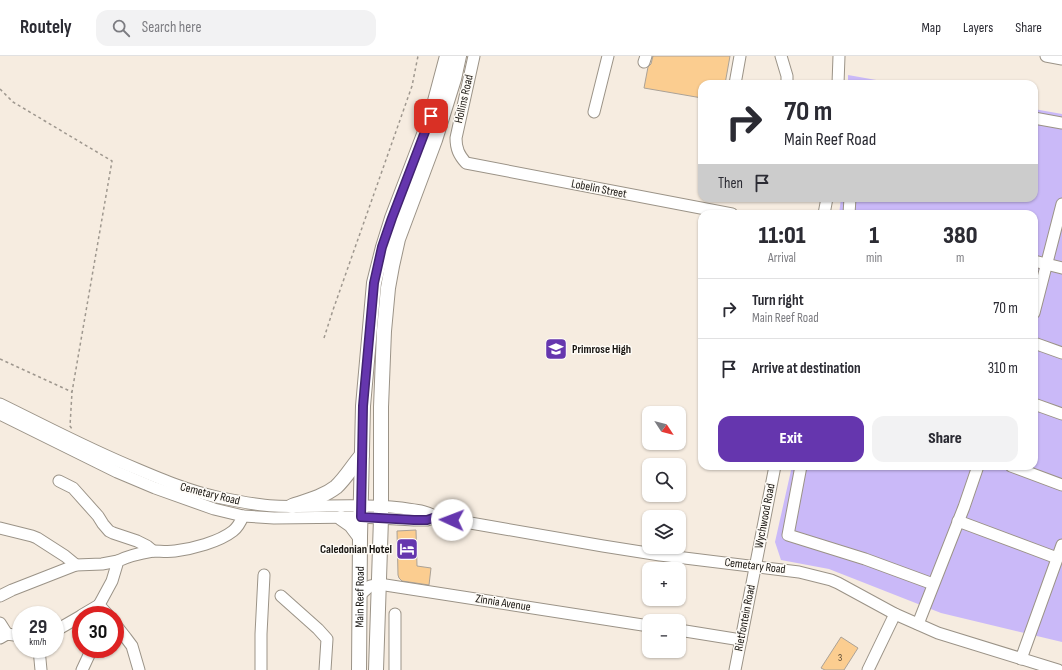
<!DOCTYPE html>
<meta charset="utf-8">
<style>
body{margin:0;font-family:"Sofia Sans Condensed",sans-serif;background:#f2f2f3;color:#2b2b33;height:100vh;display:flex;flex-direction:column;font-size:15px;white-space:nowrap}
*{box-sizing:border-box;margin:0}
p{font-size:13px;color:#7c7c81}
.icon{flex:none;width:22px;height:22px;fill:none;stroke:currentColor;stroke-width:2;stroke-linecap:round;stroke-linejoin:round}
.map{position:relative;flex:1;overflow:hidden}
.side{position:absolute;left:698px;top:154px;width:340px;height:260px;display:flex;flex-direction:column;background:#fff;border-radius:12px;box-shadow:0 1px 3px #0004}
.side>*{flex:none}
.hud{position:absolute;left:698px;top:24px;width:340px;height:122px;border-radius:12px;box-shadow:0 1px 3px #0004;background:#fff;color:#2b2b33;overflow:hidden}
.needle{width:26px;rotate:126deg}
.controls{position:absolute;left:642px;top:350px;display:grid;gap:8px}
.controls a{display:grid;place-items:center;width:44px;height:44px;border-radius:8px;background:#fff;box-shadow:0 1px 3px #0004;font-size:20px}
.speed{position:absolute;left:12px;top:550px;display:flex;gap:8px;font-size:20px;font-weight:700;text-align:center}
.speed>*{display:grid;place-content:center;width:52px;height:52px;border-radius:50%;background:#fff;box-shadow:0 1px 3px #0004;line-height:1}
.speed small{font-size:10px;font-weight:400}
.speed .limit{border:6px solid #d22;background:#fff;color:#111}
.pin{position:absolute;display:grid;place-items:center;width:34px;height:34px;color:#fff;margin:-17px;border-radius:8px;box-shadow:0 2px 6px #0006}
.me{position:absolute;width:44px;margin:-22px;rotate:272deg;stroke-linejoin:round;filter:drop-shadow(0 0 3px #0008)}
.turn{display:flex;align-items:center;gap:14px;height:84px;padding:0 20px;font-size:18px}
.turn .icon{width:52px;height:52px;stroke-width:2.5}
.turn b{display:block;font-size:28px;line-height:34px}
.then{display:flex;align-items:center;height:38px;padding:0 20px;background:#0003;gap:8px;font-size:15px}
.eta{display:flex;justify-content:space-evenly;align-items:center;height:68px;text-align:center}
.eta b{font-size:24px;font-weight:800;line-height:28px}
.cta{display:flex;gap:8px;margin-top:auto;padding:8px 20px}
.cta a{flex:1;height:46px;border-radius:12px;background:#6536ae;color:#fff;font-size:16px;font-weight:800;line-height:46px;text-align:center}
.cta a+a{background:#f2f2f3;color:#2b2b33}
ul{padding:0;list-style:none}
li{display:flex;align-items:center;gap:12px;height:60px;padding:0 20px;border-top:1px solid #e1e1e2}
li div{flex:1}
li b{display:block;font-size:15px}
li em{font-style:normal}
header{display:flex;align-items:center;gap:24px;box-sizing:border-box;height:56px;padding:0 20px;background:#fff;border-bottom:1px solid #e1e1e2}
header strong{font-size:19px}
nav{display:flex;gap:22px;margin-inline-start:auto;font-size:14px}
.search{width:280px;height:36px;background:#f2f2f3;display:flex;align-items:center;gap:10px;box-sizing:border-box;padding:0 14px;border-radius:12px;color:#7c7c81;font-size:15px}
.map>svg:first-child{display:block}
</style>
<header>
<strong>Routely</strong>
<div class="search"><svg class="icon" aria-label="search" viewBox="0 0 24 24"><circle cx="10" cy="10" r="6"/><path d="M15 15l6 6"/></svg>Search here</div>
<nav><a>Map</a><a>Layers</a><a>Share</a></nav>
</header>
<div class="map">
<svg width="1062" height="614" viewBox="0 0 1062 614">
<rect width="100%" height="100%" fill="#f6ece0"/>
<!-- green -->
<g fill="#cab9f8">
<polygon points="848,19 899,28 848,28"/>
<polygon points="1034,53 1062,58 1062,586 941,557 829,513 781,504 775,486 792,410 1034,410 1034,158 839,158 841,142 1034,142"/>
</g>
<!-- building -->
<g fill="#fbcd90" stroke="#aba297">
<polygon points="653,0 730,0 725,28 702,28 702,42 644,32 648,11 651,8"/>
<polygon points="416,474 417,510 431,512 429,529 402,525 399,522 398,519 397,475"/>
<polygon points="841,581 858,592 844,614 825,614 821,612"/>
</g>
<g fill="none" stroke-linecap="round" stroke-linejoin="round">
<!-- minor casing -->
<g stroke="#9b9387" stroke-width="13">
<g id="minor">
<path d="M474,0L456,82C456,93 459,99 466,107L732,158"/>
<polyline points="781,0 787,20 787,28"/>
<polyline points="1046,0 1062,3"/>
<polyline points="644,6 646,0"/>
<polyline points="735,28 740,0"/>
<polyline points="838,28 839,0"/>
<polyline points="594,56 608,0"/>
<polyline points="1034,62 1062,67"/>
<polyline points="824,158 827,142"/>
<polyline points="849,158 850,142"/>
<polyline points="1034,205 1062,212"/>
<polyline points="1034,257 1062,148"/>
<polyline points="1034,287 1062,297"/>
<path d="M0,348C45,370 90,394 137,413C163,424 189,435 217,441C236,445 255,449 274,450C317,452 359,447 401,452C413,454 426,454 436,461L603,490L660,499L799,516L831,524L838,527L895,558L938,577L1058,614"/>
<polyline points="1034,348 1062,358"/>
<polyline points="0,358 117,416 155,432 214,453 243,460 274,462 361,461 414,464 427,464 436,461"/>
<polyline points="801,410 788,479 865,503 933,528"/>
<polyline points="1011,410 1062,429"/>
<polyline points="59,425 73,432 98,460 103,468 109,475 113,477 137,485 147,490 153,495"/>
<polyline points="958,465 1057,502"/>
<polyline points="0,472 32,480 37,482 65,500 76,509"/>
<polyline points="360,539 370,530 379,528 649,570"/>
<polyline points="0,540 12,534 76,509 102,508 118,505"/>
<polyline points="281,540 318,573 327,583 325,614"/>
<polyline points="82,559 99,549"/>
<path d="M108,559L99,549L112,525L118,505C128,500 141,497 153,495C160,495 168,496 175,495C192,493 219,486 233,475C238,471 241,465 243,460"/>
<polyline points="0,567 7,578"/>
<polyline points="115,568 126,582 132,590 139,614"/>
<polyline points="918,568 964,451 978,410"/>
<polyline points="679,574 741,584"/>
<polyline points="55,575 81,560"/>
<polyline points="0,582 7,578 21,580"/>
<polyline points="39,593 41,614"/>
<polyline points="1021,603 1062,489"/>
<polyline points="82,614 89,599 90,593"/>
<polyline points="261,614 261,578 264,519"/>
<polyline points="395,614 395,558"/>
<polyline points="735,614 775,410"/>
<polyline points="868,614 895,558"/>
</g>
</g>
<!-- major casing -->
<g stroke="#9b9387" stroke-width="16">
<g id="major">
<path d="M292,450C307,445 323,441 336,431C346,422 353,409 362,399"/>
<polyline points="341,462 351,469 360,481"/>
<path id="s1" d="M359,614L360,481L363,350L374,227L383,191L392,162L431,60L447,0"/>
<polyline points="376,614 381,462 381,351 384,275 388,232 392,210 398,183 435,84 454,23 459,0"/>
</g>
</g>
<!-- path -->
<g stroke="#9f988f" stroke-width="1.5" stroke-dasharray="3 3" stroke-linecap="butt">
<polyline points="0,33 13,46 112,105 72,336 70,370 72,373"/>
<polyline points="324,282 333,254 412,30 418,0"/>
<polyline points="0,303 72,336"/>
</g>
<!-- minor -->
<use href="#minor" stroke="#fff" stroke-width="11"/>
<!-- major -->
<use href="#major" stroke="#fff" stroke-width="14"/>
</g>
<g fill="none" stroke-linecap="round" stroke-linejoin="round">
<!-- route casing -->
<g stroke="#422371" stroke-width="10">
<polyline id="route" points="431,60 392,162 382,191 374,227 363,350 361,461 414,464 427,464 436,461 452,464"/>
</g>
<!-- route -->
<use href="#route" stroke="#6536ae" stroke-width="7"/>
</g>
<!-- icons -->
<defs>
<g id="school-square" transform="scale(1.15)"><rect x="-9" y="-9" width="18" height="18" rx="4" fill="#6536ae" stroke="#fefbf6"/><path d="M0-5L7-2L0 1L-7-2ZM-4 1L0 2.5L4 1V4Q0 6-4 4Z" fill="#fff"/></g>
<g id="hotel-square" transform="scale(1.15)"><rect x="-9" y="-9" width="18" height="18" rx="4" fill="#6536ae" stroke="#fefbf6"/><path d="M-6-4.5h1.5V1H6V5H4.5V3h-9V5H-6ZM-4 0a1.8 1.8 0 1 1 3.6 0ZM.5 0V-2.5h3Q6-2.5 6 0Z" fill="#fff"/></g>
</defs>
<g fill-rule="evenodd">
<use href="#school-square" x="556" y="293"/>
<use href="#hotel-square" x="407" y="493"/>
</g>
<g text-anchor="middle" dominant-baseline="central" stroke-width="3" stroke-linejoin="round" paint-order="stroke">
<!-- number labels -->
<g font-size="10" fill="#504230">
<text x="840" y="602">3</text>
</g>
<!-- street labels -->
<g font-size="12" fill="#171410" stroke="#fefbf6">
<text transform="translate(464 43) rotate(-77)">Hollins Road</text>
<text transform="translate(599 133) rotate(11)">Lobelin Street</text>
<text transform="translate(210 438) rotate(14)">Cemetary Road</text>
<text transform="translate(765 460) rotate(-79)">Wychwood Road</text>
<text transform="translate(755 510) rotate(7)">Cemetary Road</text>
<text stroke="none"><textPath href="#s1" startOffset="73">Main Reef Road</textPath></text>
<text transform="translate(503 547) rotate(9)">Zinnia Avenue</text>
<text transform="translate(745 562) rotate(-79)">Rietfontein Road</text>
</g>
<!-- poi labels -->
<g font-size="12" font-weight="bold" fill="#171410" stroke="#fefbf6" text-anchor="start">
<text x="572" y="293">Primrose High</text>
<text x="392" y="493" text-anchor="end">Caledonian Hotel</text>
</g>
</g>
</svg>
<div class="controls">
<a><svg class="needle" viewBox="-14 -14 28 28"><path d="M0-13l5 13h-10z" fill="#e53935"/><path d="M0 13l5-13h-10z" fill="#7c7c81"/></svg></a>
<a><svg class="icon" aria-label="search" viewBox="0 0 24 24"><circle cx="10" cy="10" r="6"/><path d="M15 15l6 6"/></svg></a>
<a><svg class="icon" aria-label="layers" viewBox="0 0 24 24"><path d="M12 4l9 5-9 5-9-5zM3 14l9 5 9-5"/></svg></a>
<a>+</a>
<a>−</a>
</div>
<div class="speed"><div>29<small>km/h</small></div><div class="limit">30</div></div>
<div class="pin" style="left:431px;top:60px;background:#d93025"><svg class="icon" aria-label="arrive" viewBox="0 0 24 24"><path d="M6 21V4h12l-3 4 3 4H6"/></svg></div>
<svg class="me" style="left:452px;top:464px" viewBox="-20 -20 40 40"><circle r="19" fill="#fff"/><path d="M0-13L10 11 0 6-10 11z" fill="#6536ae"/></svg>
<div class="hud">
<div class="turn"><svg class="icon" aria-label="right" viewBox="0 0 24 24"><path d="M7 20v-9h11M14 6l5 5-5 5"/></svg><div><b>70 m</b>Main Reef Road</div></div>
<div class="then">Then<svg class="icon" aria-label="arrive" viewBox="0 0 24 24"><path d="M6 21V4h12l-3 4 3 4H6"/></svg></div>
</div>
<section class="side">
<div class="eta">
<div><b>11:01</b><p>Arrival</p></div>
<div><b>1</b><p>min</p></div>
<div><b>380</b><p>m</p></div>
</div>
<ul>
<li><svg class="icon" aria-label="right" viewBox="0 0 24 24"><path d="M7 20v-9h11M14 6l5 5-5 5"/></svg><div><b>Turn right</b><p>Main Reef Road</p></div><em>70 m</em></li>
<li><svg class="icon" aria-label="arrive" viewBox="0 0 24 24"><path d="M6 21V4h12l-3 4 3 4H6"/></svg><div><b>Arrive at destination</b></div><em>310 m</em></li>
</ul>
<div class="cta"><a>Exit</a><a>Share</a></div>
</section>
</div>
